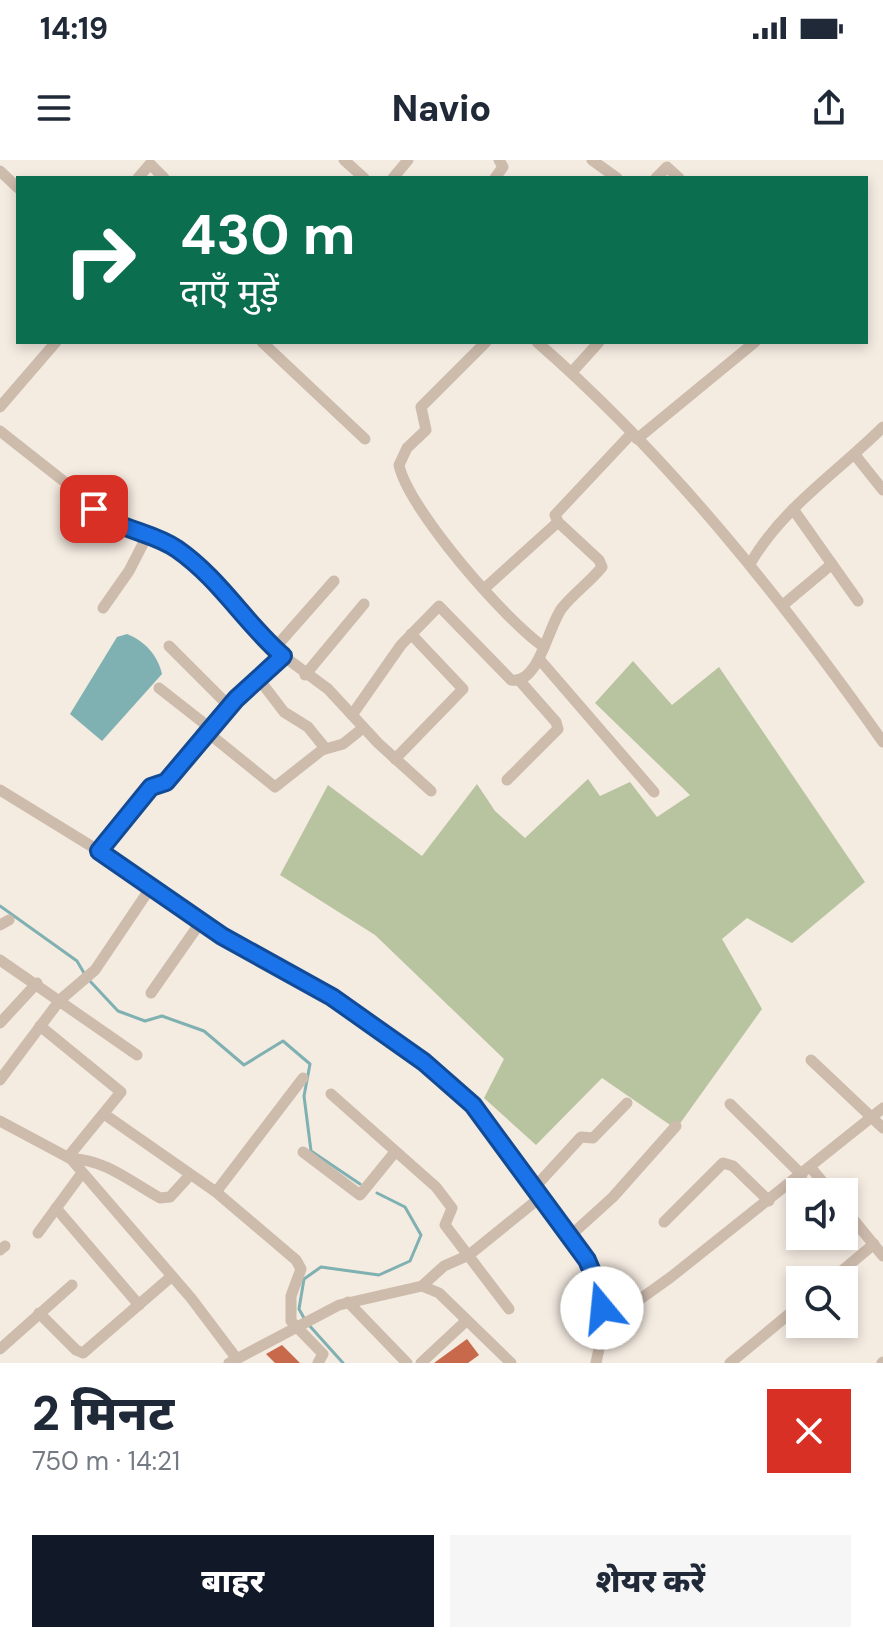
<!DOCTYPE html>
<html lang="hi">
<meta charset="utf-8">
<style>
body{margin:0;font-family:"DM Sans","Noto Sans Devanagari",sans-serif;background:#f6f6f7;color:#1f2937;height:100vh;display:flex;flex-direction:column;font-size:30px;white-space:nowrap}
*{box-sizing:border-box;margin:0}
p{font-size:26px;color:#747a83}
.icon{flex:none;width:44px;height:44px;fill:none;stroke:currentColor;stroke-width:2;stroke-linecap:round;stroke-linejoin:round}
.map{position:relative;height:1203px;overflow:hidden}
.panel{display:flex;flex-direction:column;background:#fff;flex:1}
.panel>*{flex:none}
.banner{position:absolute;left:16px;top:16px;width:852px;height:168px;border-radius:0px;box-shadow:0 4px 12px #0003;background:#0b6e4f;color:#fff;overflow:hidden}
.tools{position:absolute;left:786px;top:1018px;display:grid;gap:16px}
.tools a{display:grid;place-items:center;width:72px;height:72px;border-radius:0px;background:#fff;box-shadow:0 4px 12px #0003;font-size:40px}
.pin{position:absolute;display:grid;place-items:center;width:68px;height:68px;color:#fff;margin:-34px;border-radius:16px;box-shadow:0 4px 12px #0006}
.me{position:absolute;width:88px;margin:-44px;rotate:343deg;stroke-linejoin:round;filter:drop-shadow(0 0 6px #0008)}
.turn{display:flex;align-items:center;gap:28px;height:168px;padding:0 32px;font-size:36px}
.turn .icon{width:104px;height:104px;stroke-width:2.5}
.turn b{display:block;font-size:56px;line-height:68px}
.round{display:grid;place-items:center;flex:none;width:84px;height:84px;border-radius:0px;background:#f6f6f7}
.summary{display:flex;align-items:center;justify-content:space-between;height:136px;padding:0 32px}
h1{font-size:48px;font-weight:800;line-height:60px}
.action{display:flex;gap:16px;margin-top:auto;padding:16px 32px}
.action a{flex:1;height:92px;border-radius:0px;background:#111827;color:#fff;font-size:32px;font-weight:800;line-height:92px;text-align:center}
.action a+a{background:#f6f6f7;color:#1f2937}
.status{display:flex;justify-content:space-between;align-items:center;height:56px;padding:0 40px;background:#fff;direction:ltr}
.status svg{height:22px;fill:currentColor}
header{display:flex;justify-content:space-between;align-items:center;height:104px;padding:0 32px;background:#fff;font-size:36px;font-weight:800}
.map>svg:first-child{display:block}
</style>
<div class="status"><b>14:19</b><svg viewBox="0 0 49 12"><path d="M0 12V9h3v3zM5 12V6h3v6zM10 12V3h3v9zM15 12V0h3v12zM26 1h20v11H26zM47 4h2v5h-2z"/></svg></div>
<header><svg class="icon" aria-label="menu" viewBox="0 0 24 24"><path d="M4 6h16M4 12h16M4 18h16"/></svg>Navio<svg class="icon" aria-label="share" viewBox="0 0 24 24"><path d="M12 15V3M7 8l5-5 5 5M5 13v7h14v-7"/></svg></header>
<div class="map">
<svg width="883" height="1203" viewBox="0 0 883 1203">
<rect width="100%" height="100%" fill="#f4ebe1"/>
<!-- green -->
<polygon fill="#b8c4a0" points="633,501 672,545 719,507 865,722 792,783 747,758 722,779 762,849 676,969 602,918 536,985 484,938 504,899 375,775 280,715 328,625 422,696 477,624 495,651 525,678 588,619 600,636 630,622 657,657 690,635 595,543"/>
<!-- water -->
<path fill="#7fb0b2" d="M127,474C145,481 158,496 162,514L102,581L70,554L117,477Z"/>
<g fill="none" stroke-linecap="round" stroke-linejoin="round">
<!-- stream -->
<g stroke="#7fb0b2" stroke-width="3">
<polyline points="0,746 77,801 84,813"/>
<polyline points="88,819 118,851 145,861 162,856 204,871 244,905 283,881 310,904 304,936 311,991 360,1024"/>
<polyline points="304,1158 299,1149 304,1119 321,1107 379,1115 410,1101 421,1075 405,1047 377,1033"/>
<polyline points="308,1164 343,1203"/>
</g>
</g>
<!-- building -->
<g fill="#c8694b">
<polygon points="467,1179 479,1195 468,1203 434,1203"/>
<polygon points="282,1185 300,1203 275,1203 266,1194"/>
</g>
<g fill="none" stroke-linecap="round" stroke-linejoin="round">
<!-- minor -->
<g stroke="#cdbbac" stroke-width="11">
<polyline points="344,0 364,18"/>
<polyline points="592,0 617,18"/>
<polyline points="0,11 18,28"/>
<polyline points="138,18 150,4 164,18"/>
<polyline points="393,18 408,0"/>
<polyline points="495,18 503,7 499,0"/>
<polyline points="656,18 667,7 679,18"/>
<polyline points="262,182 365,279"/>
<path d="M486,182L421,247L426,270L407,288L399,305C408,349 506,461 544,487"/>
<path d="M537,182C670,298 782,439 883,582"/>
<polyline points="572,212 599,182"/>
<polyline points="0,247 56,182"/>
<polyline points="0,271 80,334 103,357 129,371 162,380 209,415 274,489 328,529 378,583 431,631"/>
<polyline points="637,279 755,182"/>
<polyline points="855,295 883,330"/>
<polyline points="793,349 858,441"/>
<path d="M750,404C782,348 838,312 883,267"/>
<polyline points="485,428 558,362"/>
<polyline points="783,445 832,404"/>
<polyline points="103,448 129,411 147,376"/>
<polyline points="169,486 229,546"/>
<polyline points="274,489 334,421"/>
<polyline points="540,500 654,632"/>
<polyline points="305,515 364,444"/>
<polyline points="258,518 284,552 308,567 325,588"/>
<polyline points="159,528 210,568"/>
<path d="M352,555L401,485L439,446L511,520C539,525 548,466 562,448C574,433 590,422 602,407L599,400L558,362L555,355L632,273"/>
<polyline points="207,572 275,627 322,590 343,584 363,568"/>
<polyline points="395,599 463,529 411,474"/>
<polyline points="507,620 558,569 556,562 519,520"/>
<polyline points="0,630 109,697 243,790 332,837 424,902 473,945 587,1100 600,1131 604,1165 596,1203"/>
<polyline points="99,691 151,627 166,622 236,539 283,496"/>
<polyline points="0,765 9,760"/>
<polyline points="0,800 137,895"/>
<polyline points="151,833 200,763"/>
<polyline points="0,863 37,823"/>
<polyline points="40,866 121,932 68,997"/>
<polyline points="811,900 883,968"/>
<polyline points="0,920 60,840 95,810 151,727"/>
<polyline points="331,934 436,1027 452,1048 445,1065 509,1149"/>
<polyline points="730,944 802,1015"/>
<polyline points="104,954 216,1032 296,1100 301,1109 291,1136 291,1161 323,1194 318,1203"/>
<polyline points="0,961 71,999 191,1138 237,1199"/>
<polyline points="303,992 360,1035 395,992"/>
<path d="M71,999C103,998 134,1024 160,1038L170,1037L190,1015"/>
<polyline points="811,1008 831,1032"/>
<polyline points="535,1027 581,977 593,978 627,943"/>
<polyline points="216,1032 303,918"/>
<polyline points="56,1048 139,1145"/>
<polyline points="844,1048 883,1096"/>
<polyline points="664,1062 723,1003 733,1006 769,1041"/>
<polyline points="38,1073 82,1013"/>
<polyline points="570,1076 613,1037 676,966"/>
<polyline points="0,1090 5,1086"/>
<polyline points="831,1120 874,1084"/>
<polyline points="422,1126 444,1106 469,1095 542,1036"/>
<polyline points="348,1142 407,1203"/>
<polyline points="39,1153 76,1190 83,1193 172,1116"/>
<polyline points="604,1165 671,1117 883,948"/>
<polyline points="0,1189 72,1125"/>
<polyline points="229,1203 339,1145 422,1126 439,1133 511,1203"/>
<polyline points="421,1203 466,1161"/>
<polyline points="730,1203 800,1145"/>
<polyline points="882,1203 883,1202"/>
</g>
</g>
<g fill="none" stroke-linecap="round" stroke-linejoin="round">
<!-- route casing -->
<g stroke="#114b97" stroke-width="20">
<path id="route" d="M94,349C119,371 151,371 177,389C220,419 245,463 283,496L236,539L166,622L151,627L99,691L222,776L332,837L424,902L473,945L587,1100L600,1131L602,1148"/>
</g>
<!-- route -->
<use href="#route" stroke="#1a73e8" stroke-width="14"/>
</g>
</svg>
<div class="tools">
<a><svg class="icon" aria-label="sound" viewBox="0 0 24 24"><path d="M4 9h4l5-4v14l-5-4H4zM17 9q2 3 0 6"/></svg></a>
<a><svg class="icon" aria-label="search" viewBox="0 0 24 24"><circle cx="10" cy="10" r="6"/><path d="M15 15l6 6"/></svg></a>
</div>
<div class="pin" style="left:94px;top:349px;background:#d93025"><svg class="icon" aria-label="arrive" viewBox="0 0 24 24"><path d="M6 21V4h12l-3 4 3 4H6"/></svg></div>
<svg class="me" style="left:602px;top:1148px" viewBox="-20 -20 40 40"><circle r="19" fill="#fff"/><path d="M0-13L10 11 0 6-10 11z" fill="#1a73e8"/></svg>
<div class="banner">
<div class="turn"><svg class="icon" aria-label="right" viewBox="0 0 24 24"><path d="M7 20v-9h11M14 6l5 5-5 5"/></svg><div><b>430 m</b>दाएँ मुड़ें</div></div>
</div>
</div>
<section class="panel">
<div class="summary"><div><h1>2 मिनट</h1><p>750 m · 14:21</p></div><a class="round" style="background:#d93025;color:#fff"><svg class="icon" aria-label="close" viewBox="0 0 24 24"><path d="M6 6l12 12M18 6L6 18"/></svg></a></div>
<div class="action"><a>बाहर</a><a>शेयर करें</a></div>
</section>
